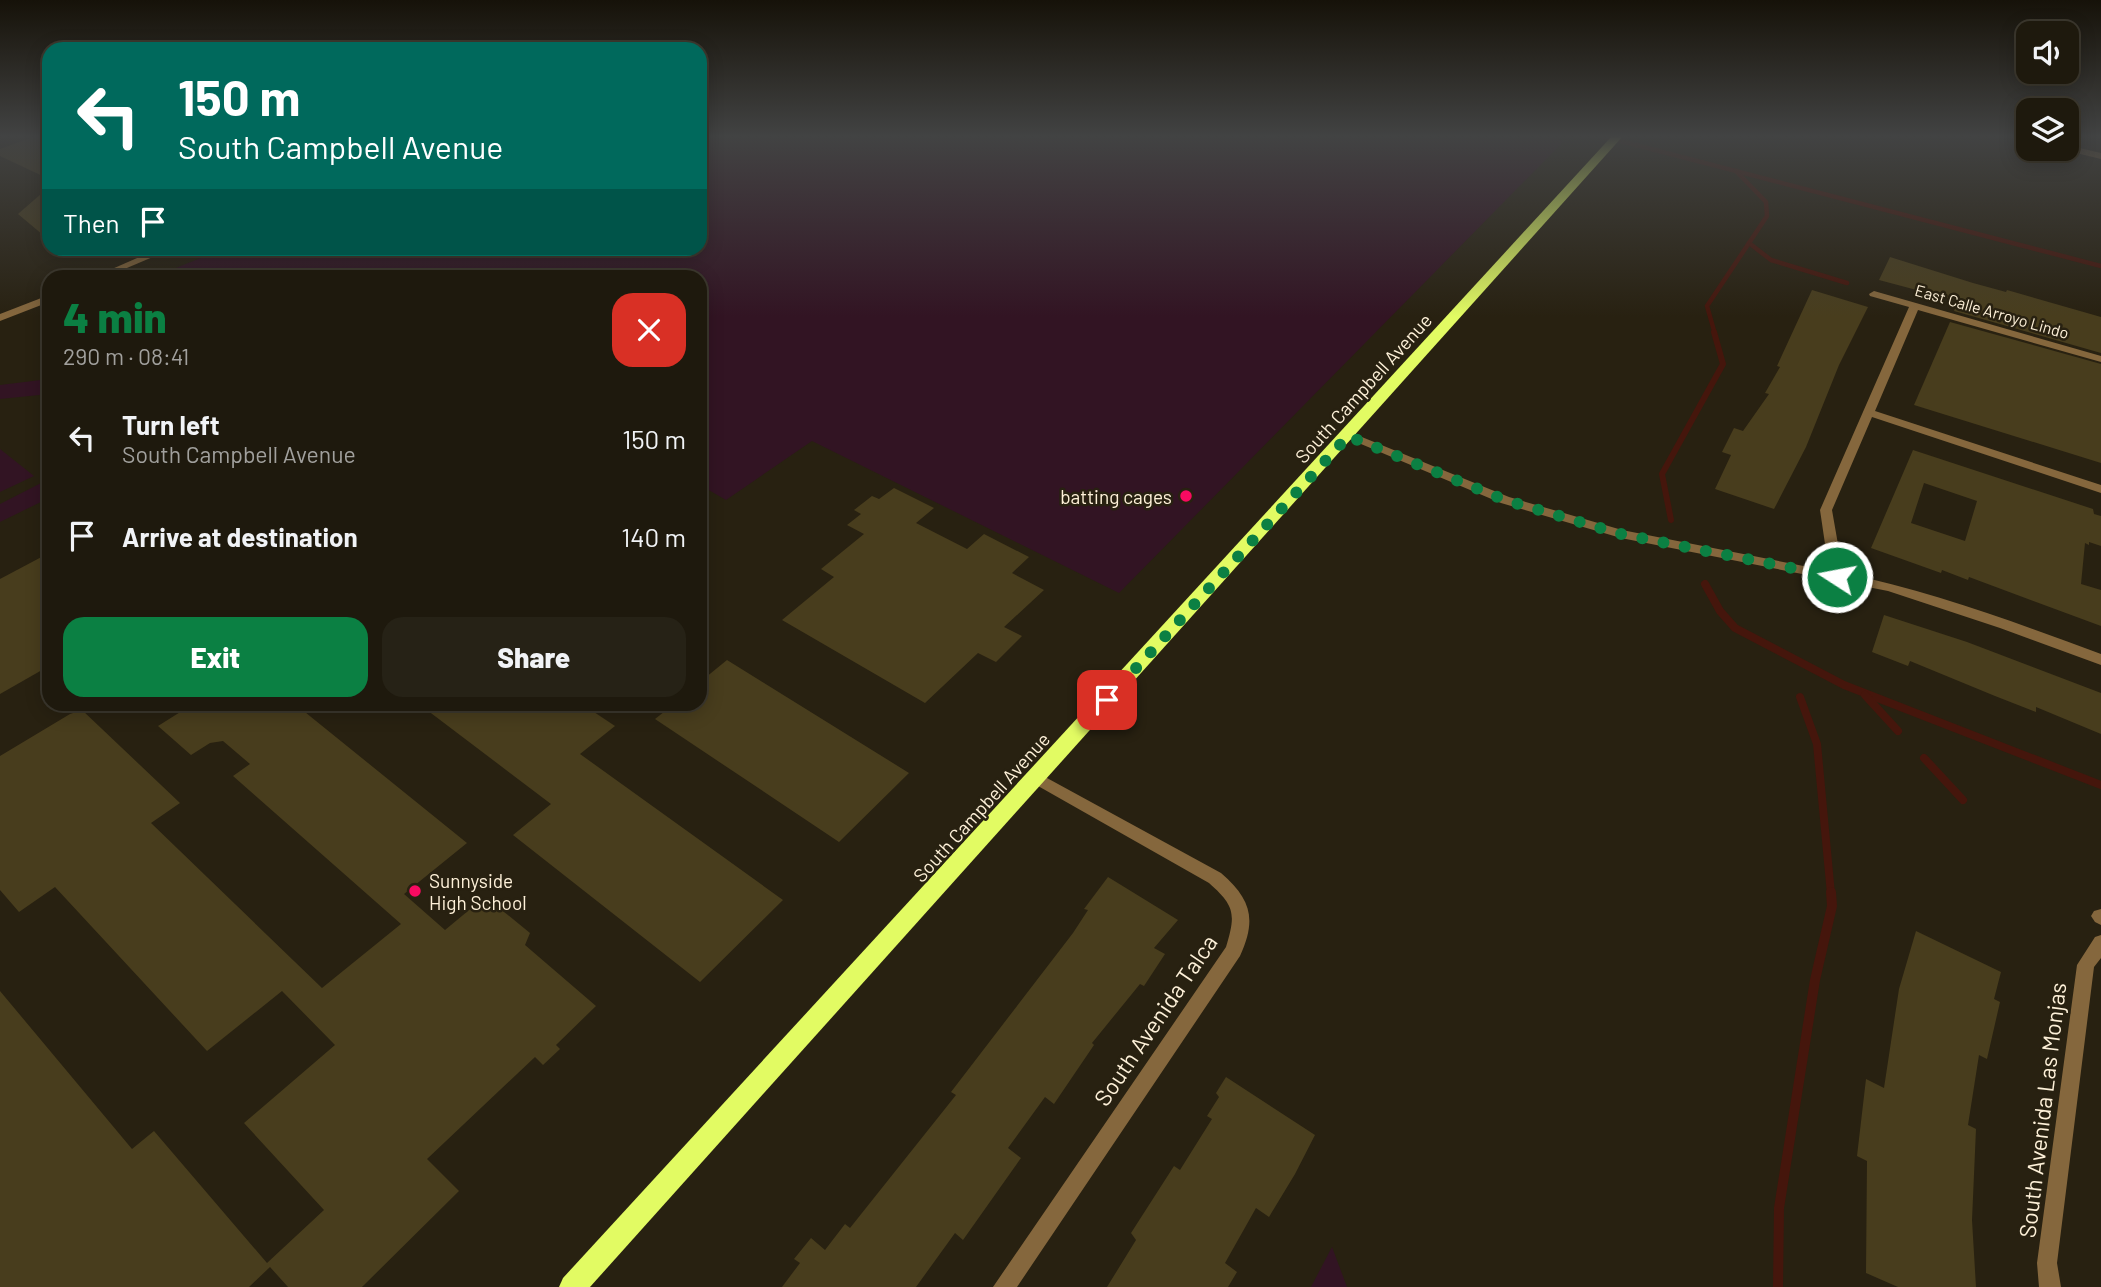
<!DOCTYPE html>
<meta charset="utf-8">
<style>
body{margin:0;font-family:Barlow,sans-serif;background:#262216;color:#f1f3f6;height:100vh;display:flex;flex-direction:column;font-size:26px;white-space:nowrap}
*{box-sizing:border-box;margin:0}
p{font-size:23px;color:#a1a09d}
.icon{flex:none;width:38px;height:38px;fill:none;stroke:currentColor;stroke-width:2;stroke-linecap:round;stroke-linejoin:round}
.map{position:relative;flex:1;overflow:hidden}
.drawer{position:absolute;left:42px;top:270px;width:665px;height:441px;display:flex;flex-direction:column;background:#1e190d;border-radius:21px;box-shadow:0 4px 18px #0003,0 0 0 2px #3c382e}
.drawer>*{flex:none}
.top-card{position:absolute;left:42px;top:42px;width:665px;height:214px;border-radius:21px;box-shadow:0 4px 18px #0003,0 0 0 2px #3c382e;background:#00695c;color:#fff;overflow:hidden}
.controls{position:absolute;left:2016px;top:21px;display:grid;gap:14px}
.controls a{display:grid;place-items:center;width:63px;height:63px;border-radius:14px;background:#1e190d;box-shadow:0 4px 18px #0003,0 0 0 2px #3c382e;font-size:35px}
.pin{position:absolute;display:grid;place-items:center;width:60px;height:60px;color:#fff;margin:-30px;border-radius:14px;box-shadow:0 4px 10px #0006}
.me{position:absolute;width:77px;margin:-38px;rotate:281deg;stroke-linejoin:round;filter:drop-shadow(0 0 5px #0008)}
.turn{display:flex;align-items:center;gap:24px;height:147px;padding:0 21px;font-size:32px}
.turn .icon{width:91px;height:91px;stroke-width:2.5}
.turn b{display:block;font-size:49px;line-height:60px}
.then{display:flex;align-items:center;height:66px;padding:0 21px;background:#0003;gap:14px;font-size:26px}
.round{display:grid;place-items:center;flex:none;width:74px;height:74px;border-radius:21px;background:#262216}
.summary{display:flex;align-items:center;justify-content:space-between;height:119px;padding:0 21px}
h1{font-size:42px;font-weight:800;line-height:52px;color:#0b8043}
.button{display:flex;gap:14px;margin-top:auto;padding:14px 21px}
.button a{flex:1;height:80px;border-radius:21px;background:#0b8043;color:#fff;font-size:28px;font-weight:800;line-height:80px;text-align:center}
.button a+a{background:#262216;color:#f1f3f6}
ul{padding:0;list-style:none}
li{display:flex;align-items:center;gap:21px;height:98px;padding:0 21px}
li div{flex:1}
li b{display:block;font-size:26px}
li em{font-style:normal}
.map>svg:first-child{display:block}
</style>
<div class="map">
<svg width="2101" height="1287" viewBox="0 0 2101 1287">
<rect width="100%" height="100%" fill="#282111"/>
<!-- green -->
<g fill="#321423">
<polygon points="700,136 1551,136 1564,141 1119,593 812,441 726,500 700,485 700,276 156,276 223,249 700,248"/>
<polygon points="49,379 49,394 0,399 0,385"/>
<polygon points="0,449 34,476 0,492"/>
<polygon points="49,479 49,498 0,522 0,504"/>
<polygon points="1332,1247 1347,1287 1311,1287"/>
</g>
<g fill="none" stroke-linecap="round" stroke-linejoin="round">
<!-- stream-far3 -->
<g stroke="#45160c" stroke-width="4.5">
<polyline points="1601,136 2101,266"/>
<polyline points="1749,243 1771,260 1847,283"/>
<polyline points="1715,334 1707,306 1767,216 1766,202 1736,171"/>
</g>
<!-- stream-far2 -->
<polyline stroke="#45160c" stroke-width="6" points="1671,520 1662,474 1723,364 1714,332"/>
<!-- stream-far1 -->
<g stroke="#45160c" stroke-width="8">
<polyline points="1705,584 1720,611 1735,628 1844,685 2101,785"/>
<polyline points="1865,695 1898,731"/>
<polyline points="1800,697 1817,744 1831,894"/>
<polyline points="1924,758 1963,800"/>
</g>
<!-- stream -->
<polyline stroke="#45160c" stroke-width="10" points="1778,1287 1779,1208 1815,980 1832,906 1831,892"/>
</g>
<!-- building -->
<g fill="#483d1d" fill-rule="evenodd">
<polygon points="36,136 49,141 49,179 0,156 0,149"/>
<polygon points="49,187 49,240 18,214"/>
<polygon points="1890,257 1973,283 2006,292 2007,290 2101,317 2101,353 1954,311 1958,301 1879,280"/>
<polygon points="1812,290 1868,307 1839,365 1806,447 1774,509 1715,489 1731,455 1722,452 1734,428 1743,431 1769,394 1765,393 1780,367 1777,366"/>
<polygon points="1950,322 2101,364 2101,463 1914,405"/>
<path d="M1913,450L2093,509L2094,514L2101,516V546L2089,542V545L2085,543L2081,584L2101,590V626L1969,577L1968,580L1942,570L1941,573L1871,548ZM1924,483L1977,501L1965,541L1911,523Z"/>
<polygon points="894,488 934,508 916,523 967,549 984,534 1029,557 1012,573 1044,590 1004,627 1022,636 996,662 978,653 925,703 782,620 834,577 821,569 864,534 847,525 861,514 854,510 872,496 879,499"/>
<polygon points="49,553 49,666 0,694 0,579"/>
<polygon points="1884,615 1967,642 2101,693 2101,734 2036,707 2036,712 1995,696 1910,661 1908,666 1872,652"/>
<polygon points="727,660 909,773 839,842 655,719 674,704 700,704 700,682"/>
<polygon points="193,704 295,704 467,843 404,894 445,930 480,901 487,898 530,933 525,945 596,1006 556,1045 560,1049 543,1065 535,1057 427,1159 459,1191 362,1287 288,1287 270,1267 249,1287 0,1287 0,991 132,1149 154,1131 267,1263 324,1210 244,1123 335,1045 282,991 207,1051 55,887 19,912 0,890 0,756 70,714 82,710 180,803 151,823 322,988 401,924 233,776 250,764 223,741 210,743 191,755 158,726"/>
<polygon points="419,704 582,704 615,726 580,754 783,900 700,982 513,835 551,804"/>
<polygon points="1108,877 1178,920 1154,948 1165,954 1144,986 1140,984 1092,1043 1094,1045 1054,1104 1045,1097 1008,1148 1021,1158 963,1240 955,1233 916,1287 782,1287 800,1263 794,1259 811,1238 825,1250 845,1224 850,1228 956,1095 951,1092 1073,933 1088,910 1084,909"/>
<polygon points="1916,931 2001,972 1994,999 2000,1002 1987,1059 1979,1055 1968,1125 1976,1129 1972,1220 1976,1287 1898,1287 1866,1273 1867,1161 1857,1156 1866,1079 1884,1088 1899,989"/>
<polygon points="1226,1077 1315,1135 1295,1174 1269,1217 1256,1208 1225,1263 1237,1272 1228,1287 1107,1287 1136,1240 1131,1233 1174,1166 1180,1170 1212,1119 1207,1116 1219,1097 1216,1093"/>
</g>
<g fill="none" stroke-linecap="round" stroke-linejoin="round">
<!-- minor -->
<g fill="#85673d" fill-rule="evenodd">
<polygon points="160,248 174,248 108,276 96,276"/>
<path d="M1874,291L2101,356V362L1918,310L1875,411L2101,485V493L1872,417L1832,510L1843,573C1932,591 2017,623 2101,654V665L2000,628L1888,591L1621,538L1501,503L1342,436L1348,432L1352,433L1509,497L1622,530L1829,571L1820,510L1909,307L1870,296L1869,294Z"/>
<polygon points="49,295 49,302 0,321 0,314"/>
<path d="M1036,772L1221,873C1251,899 1257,919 1240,956L1017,1287H993L1226,947C1236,914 1235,906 1209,883L1031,782L1028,778L1031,774Z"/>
<polygon points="2101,909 2101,925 2095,922 2091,916 2094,911"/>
<polygon points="2101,935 2101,958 2094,967 2057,1263 2061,1287 2039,1287 2037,1263 2077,965 2095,937"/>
</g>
<!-- tertiary -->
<g fill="#85673d" fill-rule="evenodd">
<polygon points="2011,136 2028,137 2028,141 2012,138"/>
<polygon points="2067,145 2101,153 2101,159 2064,150"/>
</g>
<!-- primary -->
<polygon fill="#e2fb63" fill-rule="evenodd" points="1612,136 1623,136 590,1287 559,1287 563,1278"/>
</g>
<!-- sky -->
<linearGradient id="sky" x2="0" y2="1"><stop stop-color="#161209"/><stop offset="0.43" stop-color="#424343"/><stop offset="1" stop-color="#424343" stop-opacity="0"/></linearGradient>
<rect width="2101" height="317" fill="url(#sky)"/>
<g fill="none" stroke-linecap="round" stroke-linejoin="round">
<!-- route -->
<polyline stroke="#0b8043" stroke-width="12" stroke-dasharray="0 21.6" points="1107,700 1348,436 1505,500 1621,534 1837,577"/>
</g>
<!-- markers -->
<g fill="#f80a61" stroke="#282111" stroke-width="2.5">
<circle cx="1186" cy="496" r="7"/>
<circle cx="415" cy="891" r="7"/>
</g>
<g text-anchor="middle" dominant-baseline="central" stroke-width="5" stroke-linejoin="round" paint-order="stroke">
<!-- far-street labels -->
<g font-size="16" fill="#fef1d9" stroke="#282111">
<text transform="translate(1992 311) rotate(16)">East Calle Arroyo Lindo</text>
</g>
<!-- street labels -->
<g font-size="19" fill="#fef1d9" stroke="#282111">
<text transform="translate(1363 388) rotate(-48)">South Campbell Avenue</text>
<text transform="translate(981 807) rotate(-48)">South Campbell Avenue</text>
</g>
<!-- poi labels -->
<g font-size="19" fill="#fef1d9" stroke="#282111" text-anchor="end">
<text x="1172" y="496">batting cages</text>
<text x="429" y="880" text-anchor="start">Sunnyside<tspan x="429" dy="22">High School</tspan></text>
</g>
<!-- near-street labels -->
<g font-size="23" fill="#fef1d9" stroke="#282111">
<text transform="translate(1155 1020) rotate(-56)">South Avenida Talca</text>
<text transform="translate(2042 1110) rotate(-83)">South Avenida Las Monjas</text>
</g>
</g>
</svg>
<div class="controls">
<a><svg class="icon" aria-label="sound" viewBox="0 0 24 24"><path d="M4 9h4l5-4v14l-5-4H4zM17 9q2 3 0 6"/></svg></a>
<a><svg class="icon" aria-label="layers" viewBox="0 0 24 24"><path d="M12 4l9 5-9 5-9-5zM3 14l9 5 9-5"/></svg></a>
</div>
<div class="pin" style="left:1107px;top:700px;background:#d93025"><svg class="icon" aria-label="arrive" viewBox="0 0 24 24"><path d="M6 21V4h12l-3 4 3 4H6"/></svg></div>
<svg class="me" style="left:1837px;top:577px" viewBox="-20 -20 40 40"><circle r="17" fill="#0b8043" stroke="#fff" stroke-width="3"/><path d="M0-11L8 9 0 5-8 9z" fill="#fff"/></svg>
<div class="top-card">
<div class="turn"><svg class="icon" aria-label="left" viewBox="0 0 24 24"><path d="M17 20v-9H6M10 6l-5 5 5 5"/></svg><div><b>150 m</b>South Campbell Avenue</div></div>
<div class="then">Then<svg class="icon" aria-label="arrive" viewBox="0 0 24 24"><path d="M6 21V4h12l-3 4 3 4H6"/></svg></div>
</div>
<section class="drawer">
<div class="summary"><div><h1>4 min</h1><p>290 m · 08:41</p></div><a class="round" style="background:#d93025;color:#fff"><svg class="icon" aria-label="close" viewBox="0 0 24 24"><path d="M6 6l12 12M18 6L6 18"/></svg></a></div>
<ul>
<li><svg class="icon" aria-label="left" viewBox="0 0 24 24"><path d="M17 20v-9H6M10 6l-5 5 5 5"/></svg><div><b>Turn left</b><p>South Campbell Avenue</p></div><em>150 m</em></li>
<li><svg class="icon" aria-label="arrive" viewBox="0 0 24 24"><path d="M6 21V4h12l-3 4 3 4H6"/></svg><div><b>Arrive at destination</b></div><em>140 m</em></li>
</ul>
<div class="button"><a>Exit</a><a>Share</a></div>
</section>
</div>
